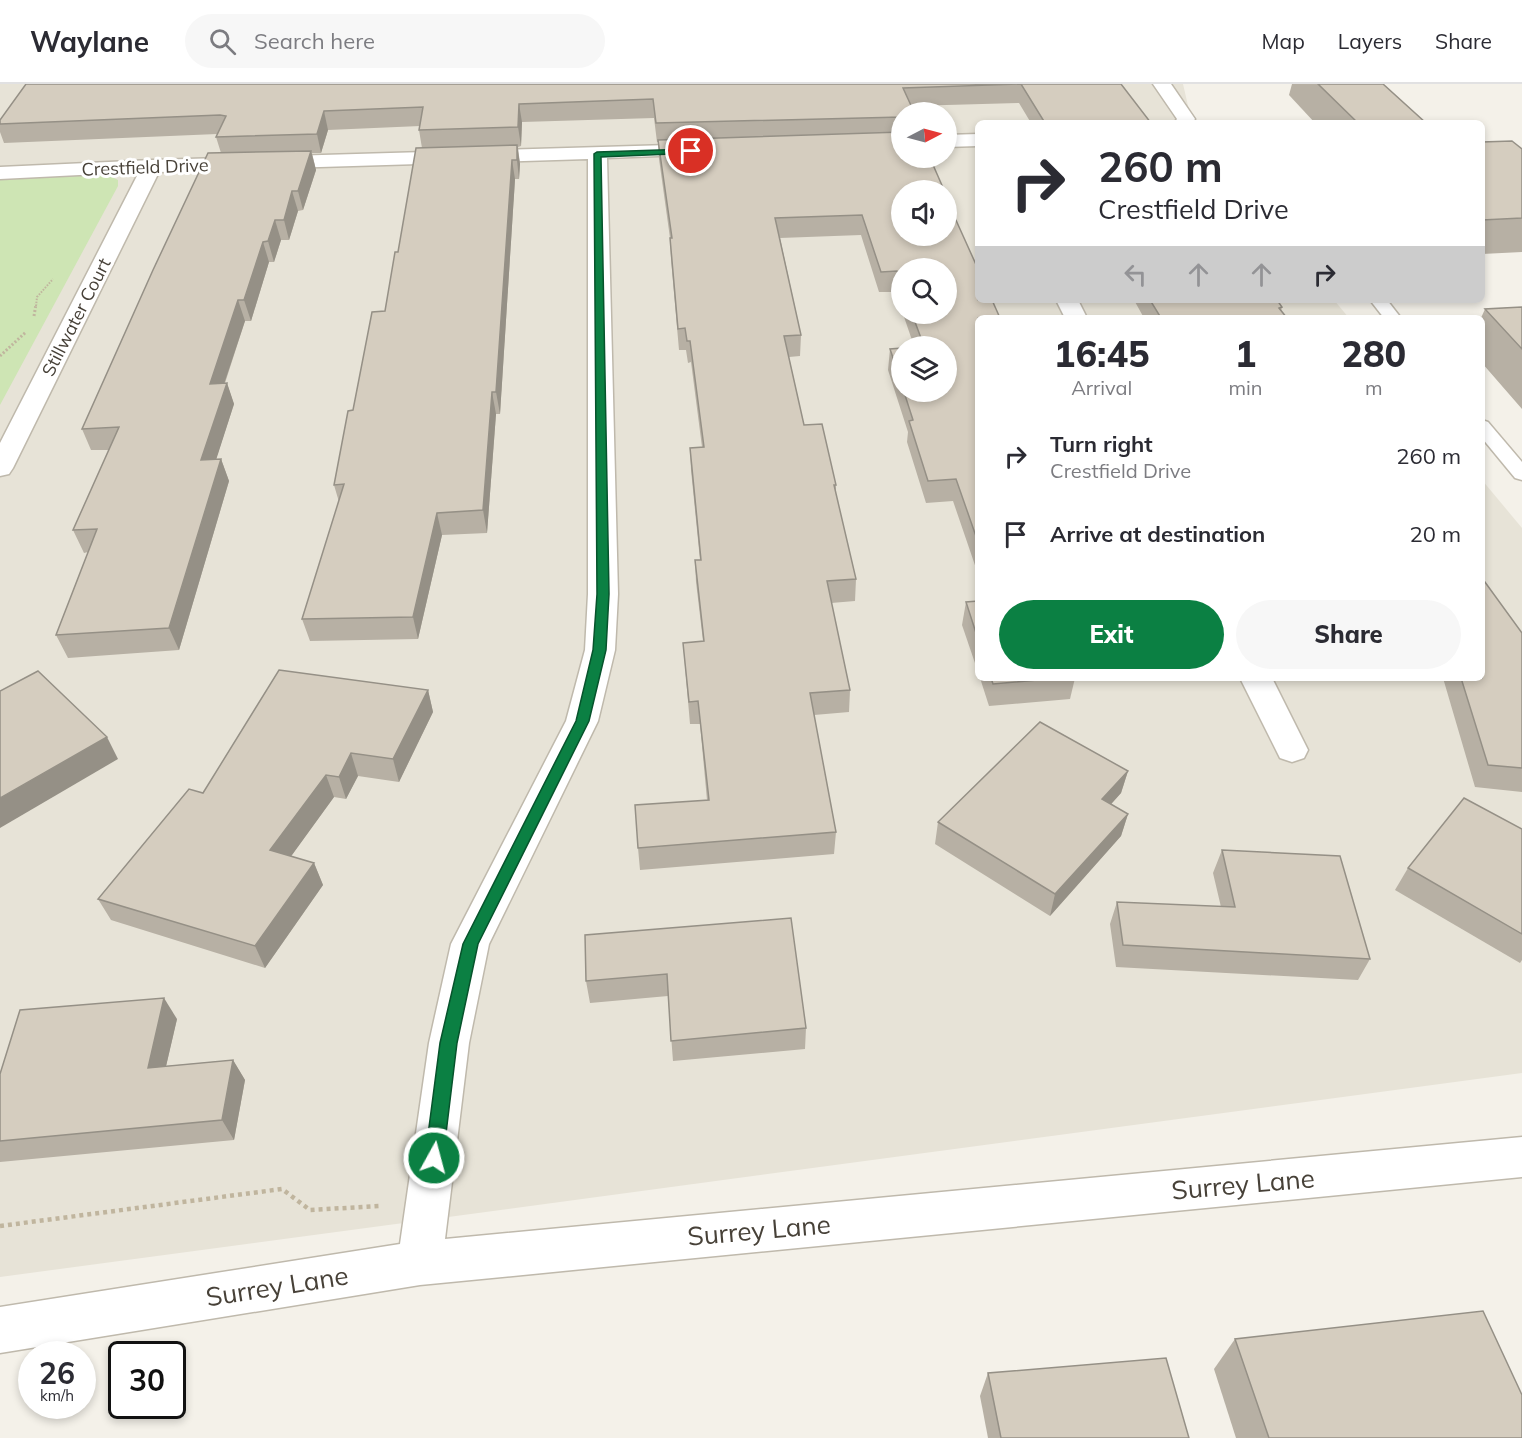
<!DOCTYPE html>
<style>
body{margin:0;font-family:Mulish,sans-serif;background:#f7f7f7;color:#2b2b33;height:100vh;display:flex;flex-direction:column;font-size:22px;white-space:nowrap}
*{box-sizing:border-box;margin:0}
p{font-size:20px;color:#7c7c81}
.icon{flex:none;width:33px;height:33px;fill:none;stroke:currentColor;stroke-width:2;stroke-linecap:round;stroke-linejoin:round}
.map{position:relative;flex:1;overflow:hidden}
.panel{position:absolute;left:975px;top:231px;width:510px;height:366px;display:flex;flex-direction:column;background:#fff;border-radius:9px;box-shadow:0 3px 9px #0003}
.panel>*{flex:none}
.top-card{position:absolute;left:975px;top:36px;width:510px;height:183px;border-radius:9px;box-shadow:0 3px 9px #0003;background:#fff;color:#2b2b33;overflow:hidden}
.needle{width:39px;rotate:84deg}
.fabs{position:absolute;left:891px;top:18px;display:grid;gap:12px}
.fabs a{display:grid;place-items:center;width:66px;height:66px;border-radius:50%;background:#fff;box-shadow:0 3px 9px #0003;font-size:30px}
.speed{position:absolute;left:18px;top:1257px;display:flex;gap:12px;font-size:30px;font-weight:700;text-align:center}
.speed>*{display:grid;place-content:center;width:78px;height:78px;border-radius:50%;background:#fff;box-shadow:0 3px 9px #0003;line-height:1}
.speed small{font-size:15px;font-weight:400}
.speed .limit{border:3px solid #111;border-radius:9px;background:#fff;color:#111}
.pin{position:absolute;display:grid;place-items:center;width:51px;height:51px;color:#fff;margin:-26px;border:3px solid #fff;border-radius:50%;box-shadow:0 2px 6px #0007}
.me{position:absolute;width:66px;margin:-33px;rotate:7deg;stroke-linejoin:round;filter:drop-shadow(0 0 4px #0008)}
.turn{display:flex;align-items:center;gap:21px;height:126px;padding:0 24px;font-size:27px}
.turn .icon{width:78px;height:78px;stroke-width:2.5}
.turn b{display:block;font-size:42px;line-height:51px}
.lanes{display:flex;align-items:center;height:57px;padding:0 24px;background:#0003;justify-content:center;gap:30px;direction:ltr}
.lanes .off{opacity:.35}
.eta{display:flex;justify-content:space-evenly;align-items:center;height:102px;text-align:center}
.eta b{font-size:36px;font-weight:800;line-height:42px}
.cta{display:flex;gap:12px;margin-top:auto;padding:12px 24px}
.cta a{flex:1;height:69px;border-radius:36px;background:#0b8043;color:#fff;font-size:24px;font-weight:800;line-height:69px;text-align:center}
.cta a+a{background:#f7f7f7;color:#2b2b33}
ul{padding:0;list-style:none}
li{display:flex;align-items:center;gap:18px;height:78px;padding:0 24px}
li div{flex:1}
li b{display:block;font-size:22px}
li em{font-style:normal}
header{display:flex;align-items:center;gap:36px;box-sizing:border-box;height:84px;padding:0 30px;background:#fff;border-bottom:2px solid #e1e1e2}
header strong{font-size:28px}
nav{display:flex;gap:33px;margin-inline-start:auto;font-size:21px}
.search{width:420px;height:54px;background:#f7f7f7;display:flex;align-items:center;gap:15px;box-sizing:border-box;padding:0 21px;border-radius:33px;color:#7c7c81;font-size:22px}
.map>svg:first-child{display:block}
</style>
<header>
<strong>Waylane</strong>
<div class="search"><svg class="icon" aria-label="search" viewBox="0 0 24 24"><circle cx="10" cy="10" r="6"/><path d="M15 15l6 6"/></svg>Search here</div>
<nav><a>Map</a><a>Layers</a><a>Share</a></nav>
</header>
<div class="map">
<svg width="1522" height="1354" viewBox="0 0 1522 1354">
<rect width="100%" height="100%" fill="#f4f1e9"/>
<!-- residential -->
<path fill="#e7e3d7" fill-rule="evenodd" d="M0,0H1183L1192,39H978V216H1334L1349,234H978V594H1482V396L1522,444V989L0,1193ZM902,28H946V74H902ZM902,106H946V152H902ZM902,184H946V230H902ZM902,262H946V308H902Z"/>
<!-- green -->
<polygon fill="#cee5b4" points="108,91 118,96 118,102 0,321 0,94"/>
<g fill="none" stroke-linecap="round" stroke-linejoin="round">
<!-- service casing -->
<g stroke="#bfb9ac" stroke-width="3">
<g id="service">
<polygon points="1370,216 1387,216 1401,234 1384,234"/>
<polygon points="1482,336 1488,338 1522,378 1522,396 1515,394 1482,354"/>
</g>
</g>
<!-- minor casing -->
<g stroke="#bfb9ac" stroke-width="3">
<g id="minor">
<polygon points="1153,0 1171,0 1195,35 1192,39 1174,39 1177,35"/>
<polygon points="978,50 978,62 946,63 946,51"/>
<polygon points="703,60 710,62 712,66 710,70 607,74 618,510 615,566 598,637 489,860 469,959 445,1155 1522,1053 1522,1093 420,1201 0,1269 0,1223 400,1160 429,959 451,860 566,637 585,566 588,510 588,75 159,88 13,384 9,390 0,392 0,359 139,88 0,95 0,83 152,76"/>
<polygon points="1056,216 1078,216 1087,234 1065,234"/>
<polygon points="1240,594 1272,594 1308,666 1304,674 1292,678 1280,674"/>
</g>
</g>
<!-- path-far2 -->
<polyline stroke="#c0b59e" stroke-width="2" stroke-dasharray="1.5 1.5" stroke-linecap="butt" points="36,222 37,213 53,195"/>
<!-- path-far1 -->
<g stroke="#c0b59e" stroke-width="3" stroke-dasharray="2 2" stroke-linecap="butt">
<polyline points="34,232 36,220"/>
<polyline points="0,272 26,248"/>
</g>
<!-- path -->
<polyline stroke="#c0b59e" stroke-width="4.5" stroke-dasharray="4 4" stroke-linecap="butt" points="0,1142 282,1105 310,1126 380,1122"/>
<!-- service -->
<use href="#service" fill="#fff" fill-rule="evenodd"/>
<!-- minor -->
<use href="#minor" fill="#fff" fill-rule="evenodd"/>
</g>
<!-- wall -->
<g fill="#b7b0a4">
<polygon points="26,0 1121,0 1151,39 1031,39 1019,19 911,22 902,28 902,74 932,74 932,78 978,234 978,490 953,417 926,419 907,358 908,348 888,286 890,265 902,264 902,308 946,308 946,262 914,262 903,230 946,230 902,184 902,226 895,208 879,208 861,151 780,154 801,251 800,272 789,273 804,341 836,401 836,410 856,495 855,517 831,519 850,606 849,628 814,631 836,748 834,770 640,786 638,764 707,716 700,640 690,640 683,559 703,557 696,498 695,476 700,476 691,386 690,364 702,363 691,278 688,279 686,266 679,266 671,175 670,154 659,75 658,58 657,58 654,34 522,38 521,62 518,63 520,80 519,95 515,95 500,330 496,330 487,449 442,451 418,555 310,557 302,535 339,418 334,401 353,326 385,227 422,64 419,46 420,42 328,46 321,69 312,69 316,86 303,126 298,127 289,156 281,156 274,178 269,178 251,237 245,237 225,299 227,299 234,320 216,375 221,375 229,397 179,566 68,574 56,551 88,468 84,469 73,446 109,366 91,366 82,345 221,69 216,53 217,50 4,59 0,48 0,36"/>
<polygon points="1292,0 1383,0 1426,39 1315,39 1289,11"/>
<polygon points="1482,58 1522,65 1522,168 1482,170"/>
<polygon points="1134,216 1277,216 1282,223 1281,227 1287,234 1144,234"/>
<polygon points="1522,223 1522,325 1482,279 1482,234 1481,234 1485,225"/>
<polygon points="978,517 978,588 962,541 966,518"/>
<polygon points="1522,549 1522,708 1475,703 1443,594 1482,594"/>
<polygon points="980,594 1075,594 1070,615 989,622"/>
<polygon points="428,606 433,628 399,698 358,692 346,715 334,713 291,772 314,779 323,801 265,884 111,836 98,815"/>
<polygon points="1128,687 1121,709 1111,720 1128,730 1121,752 1050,832 935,760 938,738"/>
<polygon points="1522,745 1522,876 1520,879 1395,806 1408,784"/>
<polygon points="1222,766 1370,875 1358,896 1116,883 1110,840 1117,818 1221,823 1213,789"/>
<polygon points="585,851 806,944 805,965 673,977 668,912 590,919 586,897"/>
<polygon points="177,935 166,982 233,976 245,996 234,1056 0,1078 0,990"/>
<polygon points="1235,1255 1522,1354 1236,1354 1214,1285"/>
<polygon points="988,1289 1189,1354 988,1354 980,1312"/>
</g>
<!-- shaded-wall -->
<g fill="#959086">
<polygon points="519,20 522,38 521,62 518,43"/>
<polygon points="324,27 328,46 321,69 317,50"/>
<polygon points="517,61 520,80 519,95 517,76"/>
<polygon points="311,67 316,86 303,126 298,107"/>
<polygon points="512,76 515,95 500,330 496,308"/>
<polygon points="292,107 298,127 289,156 284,136"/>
<polygon points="275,136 281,156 274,178 268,157"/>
<polygon points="263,158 269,178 251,237 244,216"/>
<polygon points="238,216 245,237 217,321 210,300"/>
<polygon points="227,299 234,320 209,398 201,376"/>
<polygon points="492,308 496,330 487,449 483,426"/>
<polygon points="221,375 229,397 179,566 169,544"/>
<polygon points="437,429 442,451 418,555 413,533"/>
<polygon points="428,606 433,628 399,698 393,675"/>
<polygon points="107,653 118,675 0,744 0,714"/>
<polygon points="351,669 358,692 346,715 339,693"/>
<polygon points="1128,687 1121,709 1096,737 1102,715"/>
<polygon points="326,691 334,713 279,789 270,766"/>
<polygon points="1128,730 1121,752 1050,832 1055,810"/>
<polygon points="314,779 323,801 265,884 255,862"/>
<polygon points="164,914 177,935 161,1004 148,984"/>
<polygon points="233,976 245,996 234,1056 222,1036"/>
</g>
<!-- building -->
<g fill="#d5cdbf" stroke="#959086" stroke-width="1.5">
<polygon points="26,0 1121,0 1151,39 1045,39 1021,0 903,4 914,28 902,28 902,33 656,39 653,15 519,20 518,43 419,46 423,23 324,27 317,50 216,53 226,32 220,31 0,40 0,36"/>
<polygon points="1318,0 1383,0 1426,39 1358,39"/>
<polygon points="902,48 902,74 930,74 944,106 902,106 902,152 946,152 946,114 978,185 978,216 992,216 1000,234 978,234 978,458 956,395 928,397 909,337 913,336 904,308 946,308 946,262 924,262 912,230 946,230 946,184 902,184 902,200 897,187 881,188 862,131 775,134 801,251 784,252 804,341 822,340 836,401 834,401 856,495 827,497 850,606 810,609 836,748 638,764 635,721 709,716 698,617 689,618 683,559 704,557 695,476 701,476 690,364 704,363 690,257 687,257 685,244 678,245 670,154 672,154 658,56"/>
<polygon points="1512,57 1522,65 1522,134 1482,136 1482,58"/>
<polygon points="517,61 517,76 512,76 496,308 492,308 483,426 437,429 413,533 302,535 344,400 334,401 348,327 353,326 372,228 385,227 395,168 398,168 416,64"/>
<polygon points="311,67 298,107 292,107 284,136 275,136 268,157 263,158 244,216 238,216 210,300 227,299 201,376 221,375 169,544 56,551 97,445 73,446 119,343 82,345 153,186 208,69"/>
<polygon points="1150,216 1277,216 1282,223 1279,224 1287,234 1161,234"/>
<polygon points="1522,223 1522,265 1485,225"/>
<polygon points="902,264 902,300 890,265"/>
<polygon points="1482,494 1522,549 1522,684 1488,681 1461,594 1482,594"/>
<polygon points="978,517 978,555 966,518"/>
<polygon points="279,586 428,606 393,675 351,669 339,693 326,691 270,766 314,779 255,862 98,815 189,705 203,709"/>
<polygon points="38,587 107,653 0,714 0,607"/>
<polygon points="991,594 1059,594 993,600"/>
<polygon points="1040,638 1128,687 1102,715 1128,730 1055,810 938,738"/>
<polygon points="1464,714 1522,745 1522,850 1408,784"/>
<polygon points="1222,766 1340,772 1370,875 1123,861 1117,818 1235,823"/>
<polygon points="791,834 806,944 671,957 667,890 586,897 585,851"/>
<polygon points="164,914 148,984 233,976 222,1036 0,1057 0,990 20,926"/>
<polygon points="1483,1227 1522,1311 1522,1354 1269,1354 1235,1255"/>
<polygon points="1166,1274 1189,1354 1001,1354 988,1289"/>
</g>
<!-- route -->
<polygon fill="#0b8043" stroke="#07532c" stroke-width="1.5" points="691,65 694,65 694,69 601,73 609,510 606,566 589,637 478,860 457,959 443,1074 440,1079 434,1082 428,1079 425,1074 440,959 463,860 576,637 593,566 597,510 594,70 597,68"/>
<g text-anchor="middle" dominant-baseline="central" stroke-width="6" stroke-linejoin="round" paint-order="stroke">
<!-- far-street labels -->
<g font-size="18" fill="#474138" stroke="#fff">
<text transform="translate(145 83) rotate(-2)">Crestfield Drive</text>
<text transform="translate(76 233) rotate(-63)">Stillwater Court</text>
</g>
<!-- near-street labels -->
<g font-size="26" fill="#474138" stroke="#fff">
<text transform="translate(1243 1100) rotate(-5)">Surrey Lane</text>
<text transform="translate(759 1146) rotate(-5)">Surrey Lane</text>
<text transform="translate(277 1202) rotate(-9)">Surrey Lane</text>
</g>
</g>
</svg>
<div class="fabs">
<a><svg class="needle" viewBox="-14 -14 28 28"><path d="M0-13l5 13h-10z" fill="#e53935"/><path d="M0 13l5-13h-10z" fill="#7c7c81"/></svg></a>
<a><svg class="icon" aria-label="sound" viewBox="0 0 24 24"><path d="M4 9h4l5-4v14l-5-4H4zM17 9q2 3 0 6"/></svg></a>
<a><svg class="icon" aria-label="search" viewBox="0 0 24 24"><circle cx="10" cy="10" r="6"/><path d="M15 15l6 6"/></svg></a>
<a><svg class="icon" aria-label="layers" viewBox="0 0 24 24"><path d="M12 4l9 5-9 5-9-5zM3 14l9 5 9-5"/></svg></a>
</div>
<div class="speed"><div>26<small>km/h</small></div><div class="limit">30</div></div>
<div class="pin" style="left:691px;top:67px;background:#d93025"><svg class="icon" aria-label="arrive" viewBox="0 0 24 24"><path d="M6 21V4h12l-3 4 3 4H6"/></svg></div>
<svg class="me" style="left:434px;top:1074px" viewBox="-20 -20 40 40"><circle r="17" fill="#0b8043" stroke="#fff" stroke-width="3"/><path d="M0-11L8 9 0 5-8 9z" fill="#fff"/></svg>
<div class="top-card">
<div class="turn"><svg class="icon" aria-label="right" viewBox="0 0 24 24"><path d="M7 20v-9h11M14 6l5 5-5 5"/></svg><div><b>260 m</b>Crestfield Drive</div></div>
<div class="lanes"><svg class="icon off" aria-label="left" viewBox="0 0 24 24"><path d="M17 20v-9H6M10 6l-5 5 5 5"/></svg><svg class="icon off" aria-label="ahead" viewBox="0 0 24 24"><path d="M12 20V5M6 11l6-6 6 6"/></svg><svg class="icon off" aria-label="ahead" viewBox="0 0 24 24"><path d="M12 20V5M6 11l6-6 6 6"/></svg><svg class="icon" aria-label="right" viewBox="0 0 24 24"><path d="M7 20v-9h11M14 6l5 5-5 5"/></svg></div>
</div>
<section class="panel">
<div class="eta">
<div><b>16:45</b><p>Arrival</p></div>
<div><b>1</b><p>min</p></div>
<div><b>280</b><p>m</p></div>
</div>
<ul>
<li><svg class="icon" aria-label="right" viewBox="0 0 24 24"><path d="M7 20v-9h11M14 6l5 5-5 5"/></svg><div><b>Turn right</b><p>Crestfield Drive</p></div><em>260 m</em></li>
<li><svg class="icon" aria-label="arrive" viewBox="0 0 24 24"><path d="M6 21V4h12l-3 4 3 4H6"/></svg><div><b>Arrive at destination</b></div><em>20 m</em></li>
</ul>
<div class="cta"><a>Exit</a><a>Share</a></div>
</section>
</div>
